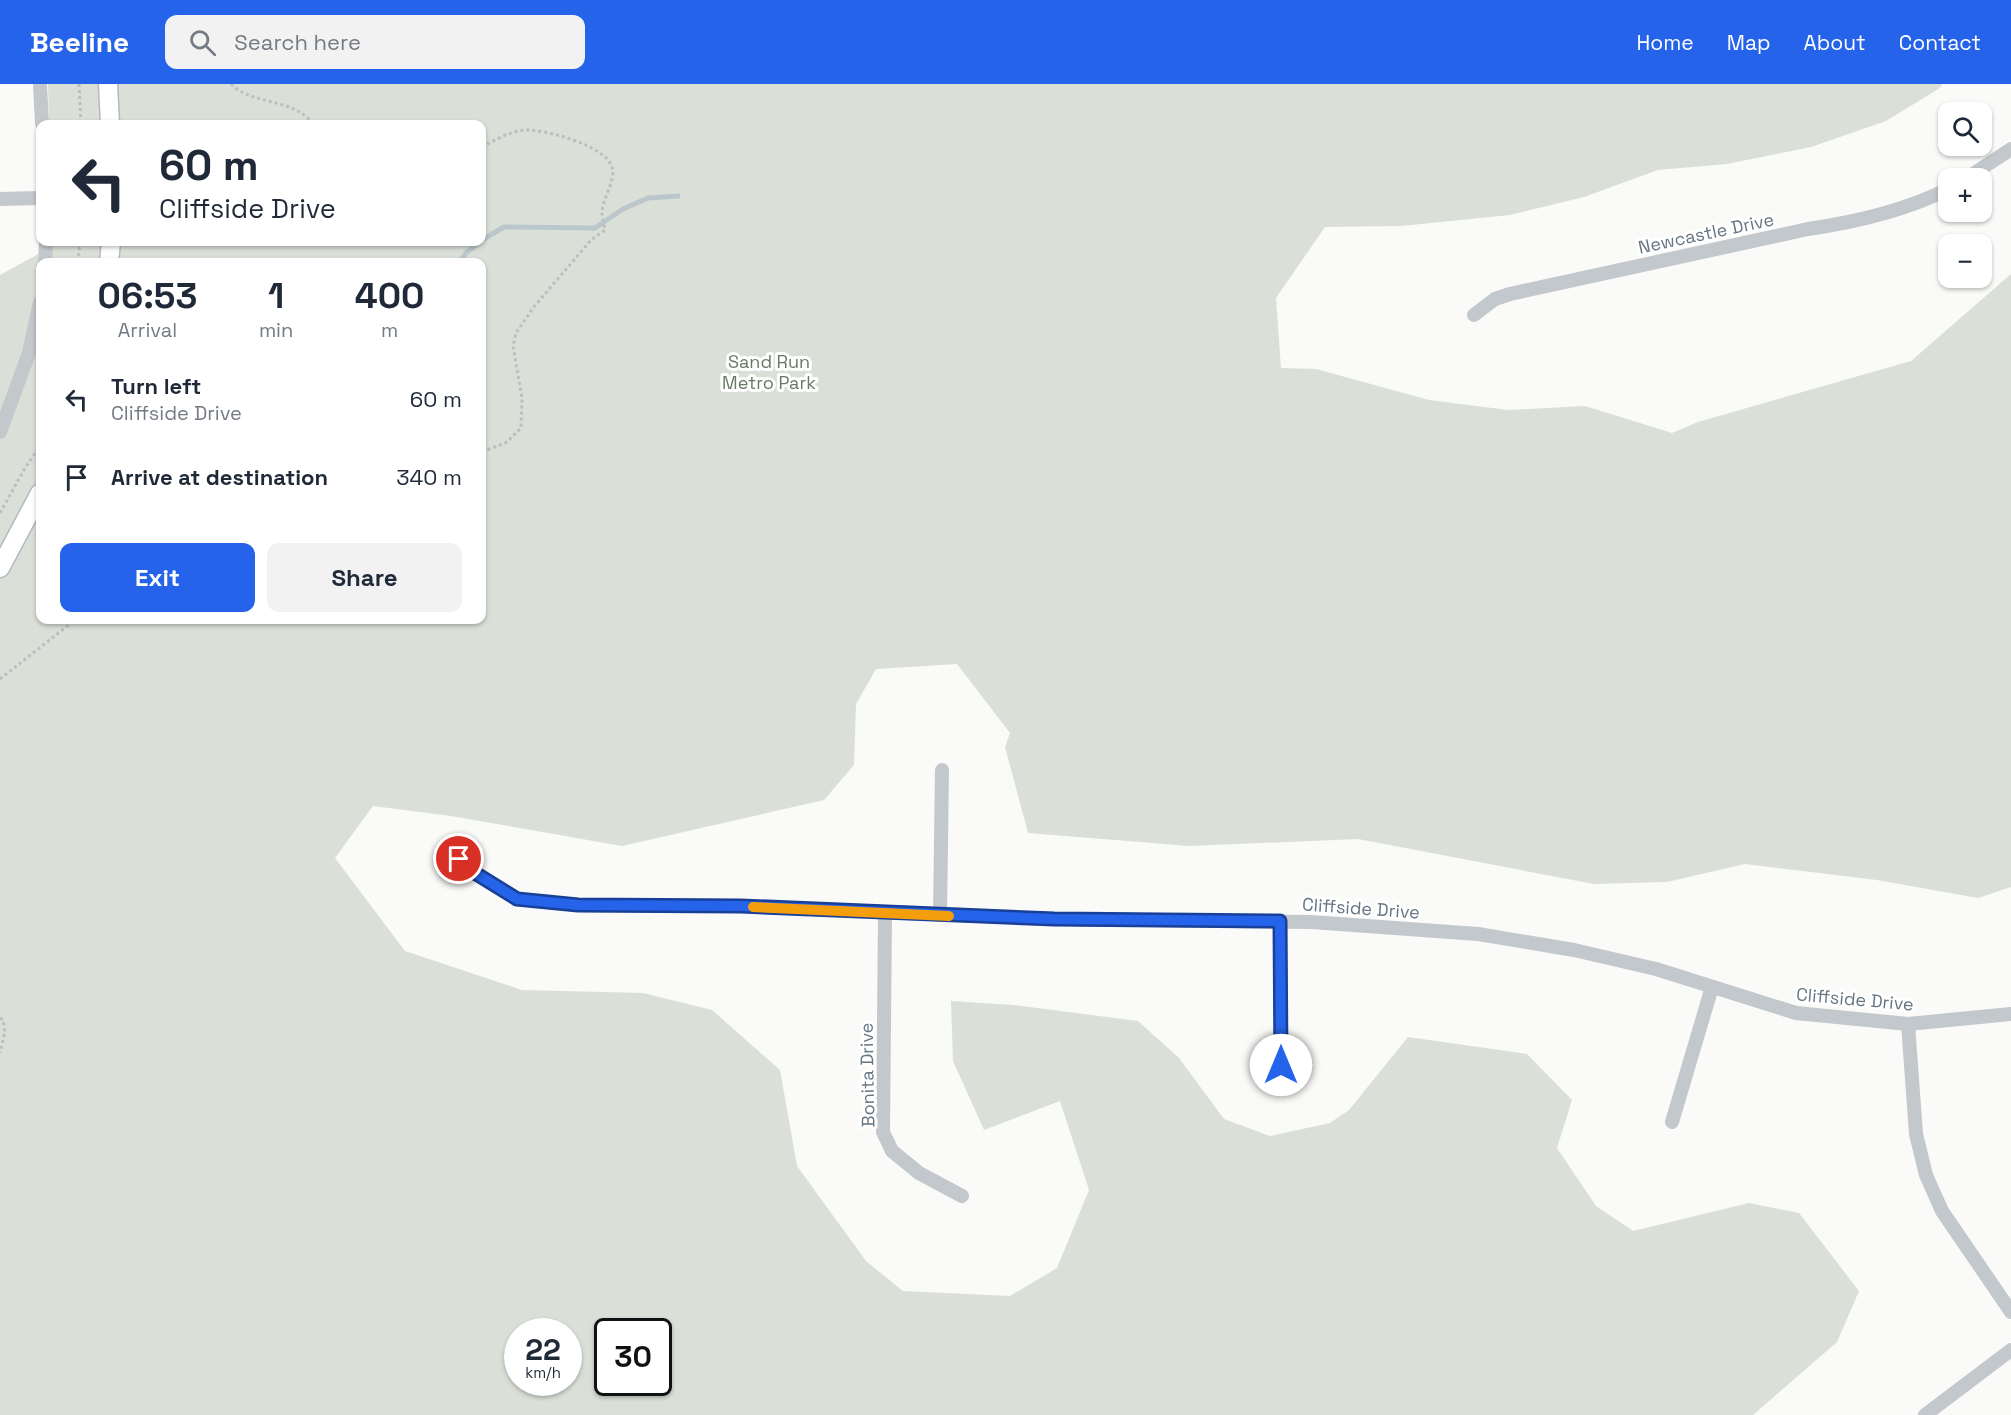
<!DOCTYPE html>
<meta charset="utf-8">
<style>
body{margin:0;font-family:"Space Grotesk",sans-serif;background:#f2f2f3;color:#1f2937;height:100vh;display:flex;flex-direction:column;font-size:22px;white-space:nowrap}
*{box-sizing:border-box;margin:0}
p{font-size:20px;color:#747a83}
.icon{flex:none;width:33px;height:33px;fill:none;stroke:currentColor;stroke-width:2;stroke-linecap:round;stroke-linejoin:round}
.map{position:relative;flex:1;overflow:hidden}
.details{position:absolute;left:36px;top:174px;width:450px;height:366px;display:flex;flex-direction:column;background:#fff;border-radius:12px;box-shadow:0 2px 4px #0004}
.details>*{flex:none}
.top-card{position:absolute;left:36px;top:36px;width:450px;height:126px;border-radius:12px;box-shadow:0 2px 4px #0004;background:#fff;color:#1f2937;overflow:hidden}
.buttons{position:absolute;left:1938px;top:18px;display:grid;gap:12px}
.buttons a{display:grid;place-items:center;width:54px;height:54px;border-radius:12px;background:#fff;box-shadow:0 2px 4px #0004;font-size:30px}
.speed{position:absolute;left:504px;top:1234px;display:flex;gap:12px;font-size:30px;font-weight:700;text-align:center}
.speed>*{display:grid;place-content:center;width:78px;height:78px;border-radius:50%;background:#fff;box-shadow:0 2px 4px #0004;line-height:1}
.speed small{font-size:15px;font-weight:400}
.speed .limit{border:3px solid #111;border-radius:9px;background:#fff;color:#111}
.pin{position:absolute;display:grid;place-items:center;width:51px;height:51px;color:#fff;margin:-26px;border:3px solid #fff;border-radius:50%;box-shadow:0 2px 6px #0007}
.me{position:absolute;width:66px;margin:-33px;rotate:0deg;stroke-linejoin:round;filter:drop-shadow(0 0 4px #0008)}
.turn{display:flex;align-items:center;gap:21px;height:126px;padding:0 24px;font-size:27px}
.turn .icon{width:78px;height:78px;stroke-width:2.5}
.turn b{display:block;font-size:42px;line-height:51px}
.eta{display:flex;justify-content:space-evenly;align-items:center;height:102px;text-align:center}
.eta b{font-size:36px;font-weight:700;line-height:42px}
.button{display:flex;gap:12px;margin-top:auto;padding:12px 24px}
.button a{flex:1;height:69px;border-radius:12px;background:#2563eb;color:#fff;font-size:24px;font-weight:700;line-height:69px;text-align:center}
.button a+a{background:#f2f2f3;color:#1f2937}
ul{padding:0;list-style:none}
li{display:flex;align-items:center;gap:18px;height:78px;padding:0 24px}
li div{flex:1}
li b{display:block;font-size:22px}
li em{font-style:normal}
header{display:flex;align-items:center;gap:36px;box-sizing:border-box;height:84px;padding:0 30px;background:#2563eb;color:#fff}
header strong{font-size:28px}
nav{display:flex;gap:33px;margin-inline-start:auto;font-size:21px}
.search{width:420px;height:54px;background:#f2f2f3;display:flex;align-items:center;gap:15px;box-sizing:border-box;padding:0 21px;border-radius:12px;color:#747a83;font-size:22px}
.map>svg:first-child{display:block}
</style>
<header>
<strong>Beeline</strong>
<div class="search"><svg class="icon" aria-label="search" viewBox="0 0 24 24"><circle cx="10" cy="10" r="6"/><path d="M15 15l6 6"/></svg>Search here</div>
<nav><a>Home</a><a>Map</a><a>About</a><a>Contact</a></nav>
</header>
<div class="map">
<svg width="2011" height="1331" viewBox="0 0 2011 1331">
<rect width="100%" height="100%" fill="#fafaf8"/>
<!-- green -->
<path fill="#dadfd7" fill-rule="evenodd" d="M48,0H1942L1940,4L1886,37L1811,63L1727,80L1658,86L1584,113L1510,131L1401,142L1325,143L1276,214L1281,284L1316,285L1429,316L1508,326L1585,322L1672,349L1698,338L1911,277L2011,190V803L1978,814L1877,796L1745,780L1667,798L1594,800L1358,755L1190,762L1028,749L1005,663L1010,649L957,580L876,585L856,620L854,681L824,716L622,762L451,732L373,722L335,774L405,867L522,906L643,909L712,926L780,986L797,1082L866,1177L903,1207L1010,1212L1057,1184L1089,1106L1060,1017L984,1046L953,977L951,917L1014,921L1138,937L1179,974L1224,1035L1270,1052L1330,1039L1349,1026L1408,953L1527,970L1572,1016L1557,1064L1596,1122L1633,1147L1749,1119L1799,1129L1859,1207L1837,1258L1753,1331H0V191L53,162V158H482V40H49ZM40,178H482V536H40ZM518,1248H568V1299H518ZM608,1248H658V1299H608Z"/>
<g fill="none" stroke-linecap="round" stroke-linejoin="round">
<!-- stream -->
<g stroke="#bbc7cb" stroke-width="5">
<polyline points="482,156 504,143 595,144 623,125 648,114 678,112"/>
<polyline points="460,178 466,169 480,158"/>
</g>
<!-- secondary casing -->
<g stroke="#b3babf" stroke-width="21">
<g id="secondary">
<polyline points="108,0 110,40"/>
<polyline points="109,178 111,158"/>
<polyline points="0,484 40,409"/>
</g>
</g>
<!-- path -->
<g stroke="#bbbfc2" stroke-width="3" stroke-dasharray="3 3" stroke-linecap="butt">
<polyline points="79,0 81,40"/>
<path d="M231,0C253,22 293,13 313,40"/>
<path d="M482,63C495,56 509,48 524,46C544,45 605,61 612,83C616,96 603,113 602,128C602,133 604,140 605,146L591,156L533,224L516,249L513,262L522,314L521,344L507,358L482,368"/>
<polyline points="78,178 80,158"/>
<polyline points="0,429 25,384 40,362"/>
<polyline points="0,595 75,536"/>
<polyline points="0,934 3,936 5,948 0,969"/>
</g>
<!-- street -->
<g stroke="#c3c8cc" stroke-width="14">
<polyline points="40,0 42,40"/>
<polyline points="1967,94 2011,65"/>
<polyline points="0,115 40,114"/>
<polyline points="45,178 46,158"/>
<path d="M1474,231L1495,215L1510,210L1808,145C1856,138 1905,127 1948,105"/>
<polyline points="0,348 29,269 40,218"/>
<polyline points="459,775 475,789 517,815 578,821 741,822 1054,835 1311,838 1478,850 1574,866 1656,885 1796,929 1908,940 2011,930"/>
<polyline points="885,830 883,1048 892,1067 919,1089 962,1112"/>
<polyline points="940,831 942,686"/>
<polyline points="1280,837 1281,981"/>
<polyline points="1908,940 1916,1050 1926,1091 1942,1127 2011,1228"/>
<polyline points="1672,1038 1712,903"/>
<polyline points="1925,1331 2011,1266"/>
</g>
<!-- secondary -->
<use href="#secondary" stroke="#fff" stroke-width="18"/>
</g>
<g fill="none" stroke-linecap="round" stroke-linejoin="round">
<!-- route casing -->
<g stroke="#184099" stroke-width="15">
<polyline id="route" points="459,775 475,789 517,815 578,821 741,822 1054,835 1280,837 1281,981"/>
</g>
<!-- route -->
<use href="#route" stroke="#2563eb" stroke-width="10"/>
<!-- slow -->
<polyline stroke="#f59e0b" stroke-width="10" points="753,823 949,832"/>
</g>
<g text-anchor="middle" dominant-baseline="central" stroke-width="6" stroke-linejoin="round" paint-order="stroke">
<!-- street labels -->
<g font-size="18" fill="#657683" stroke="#fff">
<text transform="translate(1706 149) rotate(-12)">Newcastle Drive</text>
<text transform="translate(1361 824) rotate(4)">Cliffside Drive</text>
<text transform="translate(1855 915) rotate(5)">Cliffside Drive</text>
<text transform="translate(867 991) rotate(-91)">Bonita Drive</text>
</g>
<!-- park labels -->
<g font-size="18" fill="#687a64" stroke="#fff">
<text x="769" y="277">Sand Run<tspan x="769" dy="21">Metro Park</tspan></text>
</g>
</g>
</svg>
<div class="buttons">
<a><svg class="icon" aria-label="search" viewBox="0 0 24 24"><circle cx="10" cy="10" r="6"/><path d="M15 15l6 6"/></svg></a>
<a>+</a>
<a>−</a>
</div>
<div class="speed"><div>22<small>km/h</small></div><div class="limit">30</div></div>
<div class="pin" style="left:459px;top:775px;background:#d93025"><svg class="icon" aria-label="arrive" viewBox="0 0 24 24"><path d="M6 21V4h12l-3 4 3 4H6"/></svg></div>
<svg class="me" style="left:1281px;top:981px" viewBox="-20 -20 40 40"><circle r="19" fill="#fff"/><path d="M0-13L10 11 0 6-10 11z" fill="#2563eb"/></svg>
<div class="top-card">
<div class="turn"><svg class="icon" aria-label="left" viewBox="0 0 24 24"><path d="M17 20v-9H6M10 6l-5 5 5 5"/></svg><div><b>60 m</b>Cliffside Drive</div></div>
</div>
<section class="details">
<div class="eta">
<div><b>06:53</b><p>Arrival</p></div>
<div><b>1</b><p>min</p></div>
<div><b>400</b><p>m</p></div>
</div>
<ul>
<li><svg class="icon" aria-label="left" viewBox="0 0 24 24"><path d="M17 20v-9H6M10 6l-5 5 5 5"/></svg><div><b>Turn left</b><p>Cliffside Drive</p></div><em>60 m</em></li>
<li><svg class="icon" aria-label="arrive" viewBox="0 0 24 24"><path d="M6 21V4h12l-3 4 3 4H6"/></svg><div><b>Arrive at destination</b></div><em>340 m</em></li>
</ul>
<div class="button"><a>Exit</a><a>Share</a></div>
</section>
</div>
